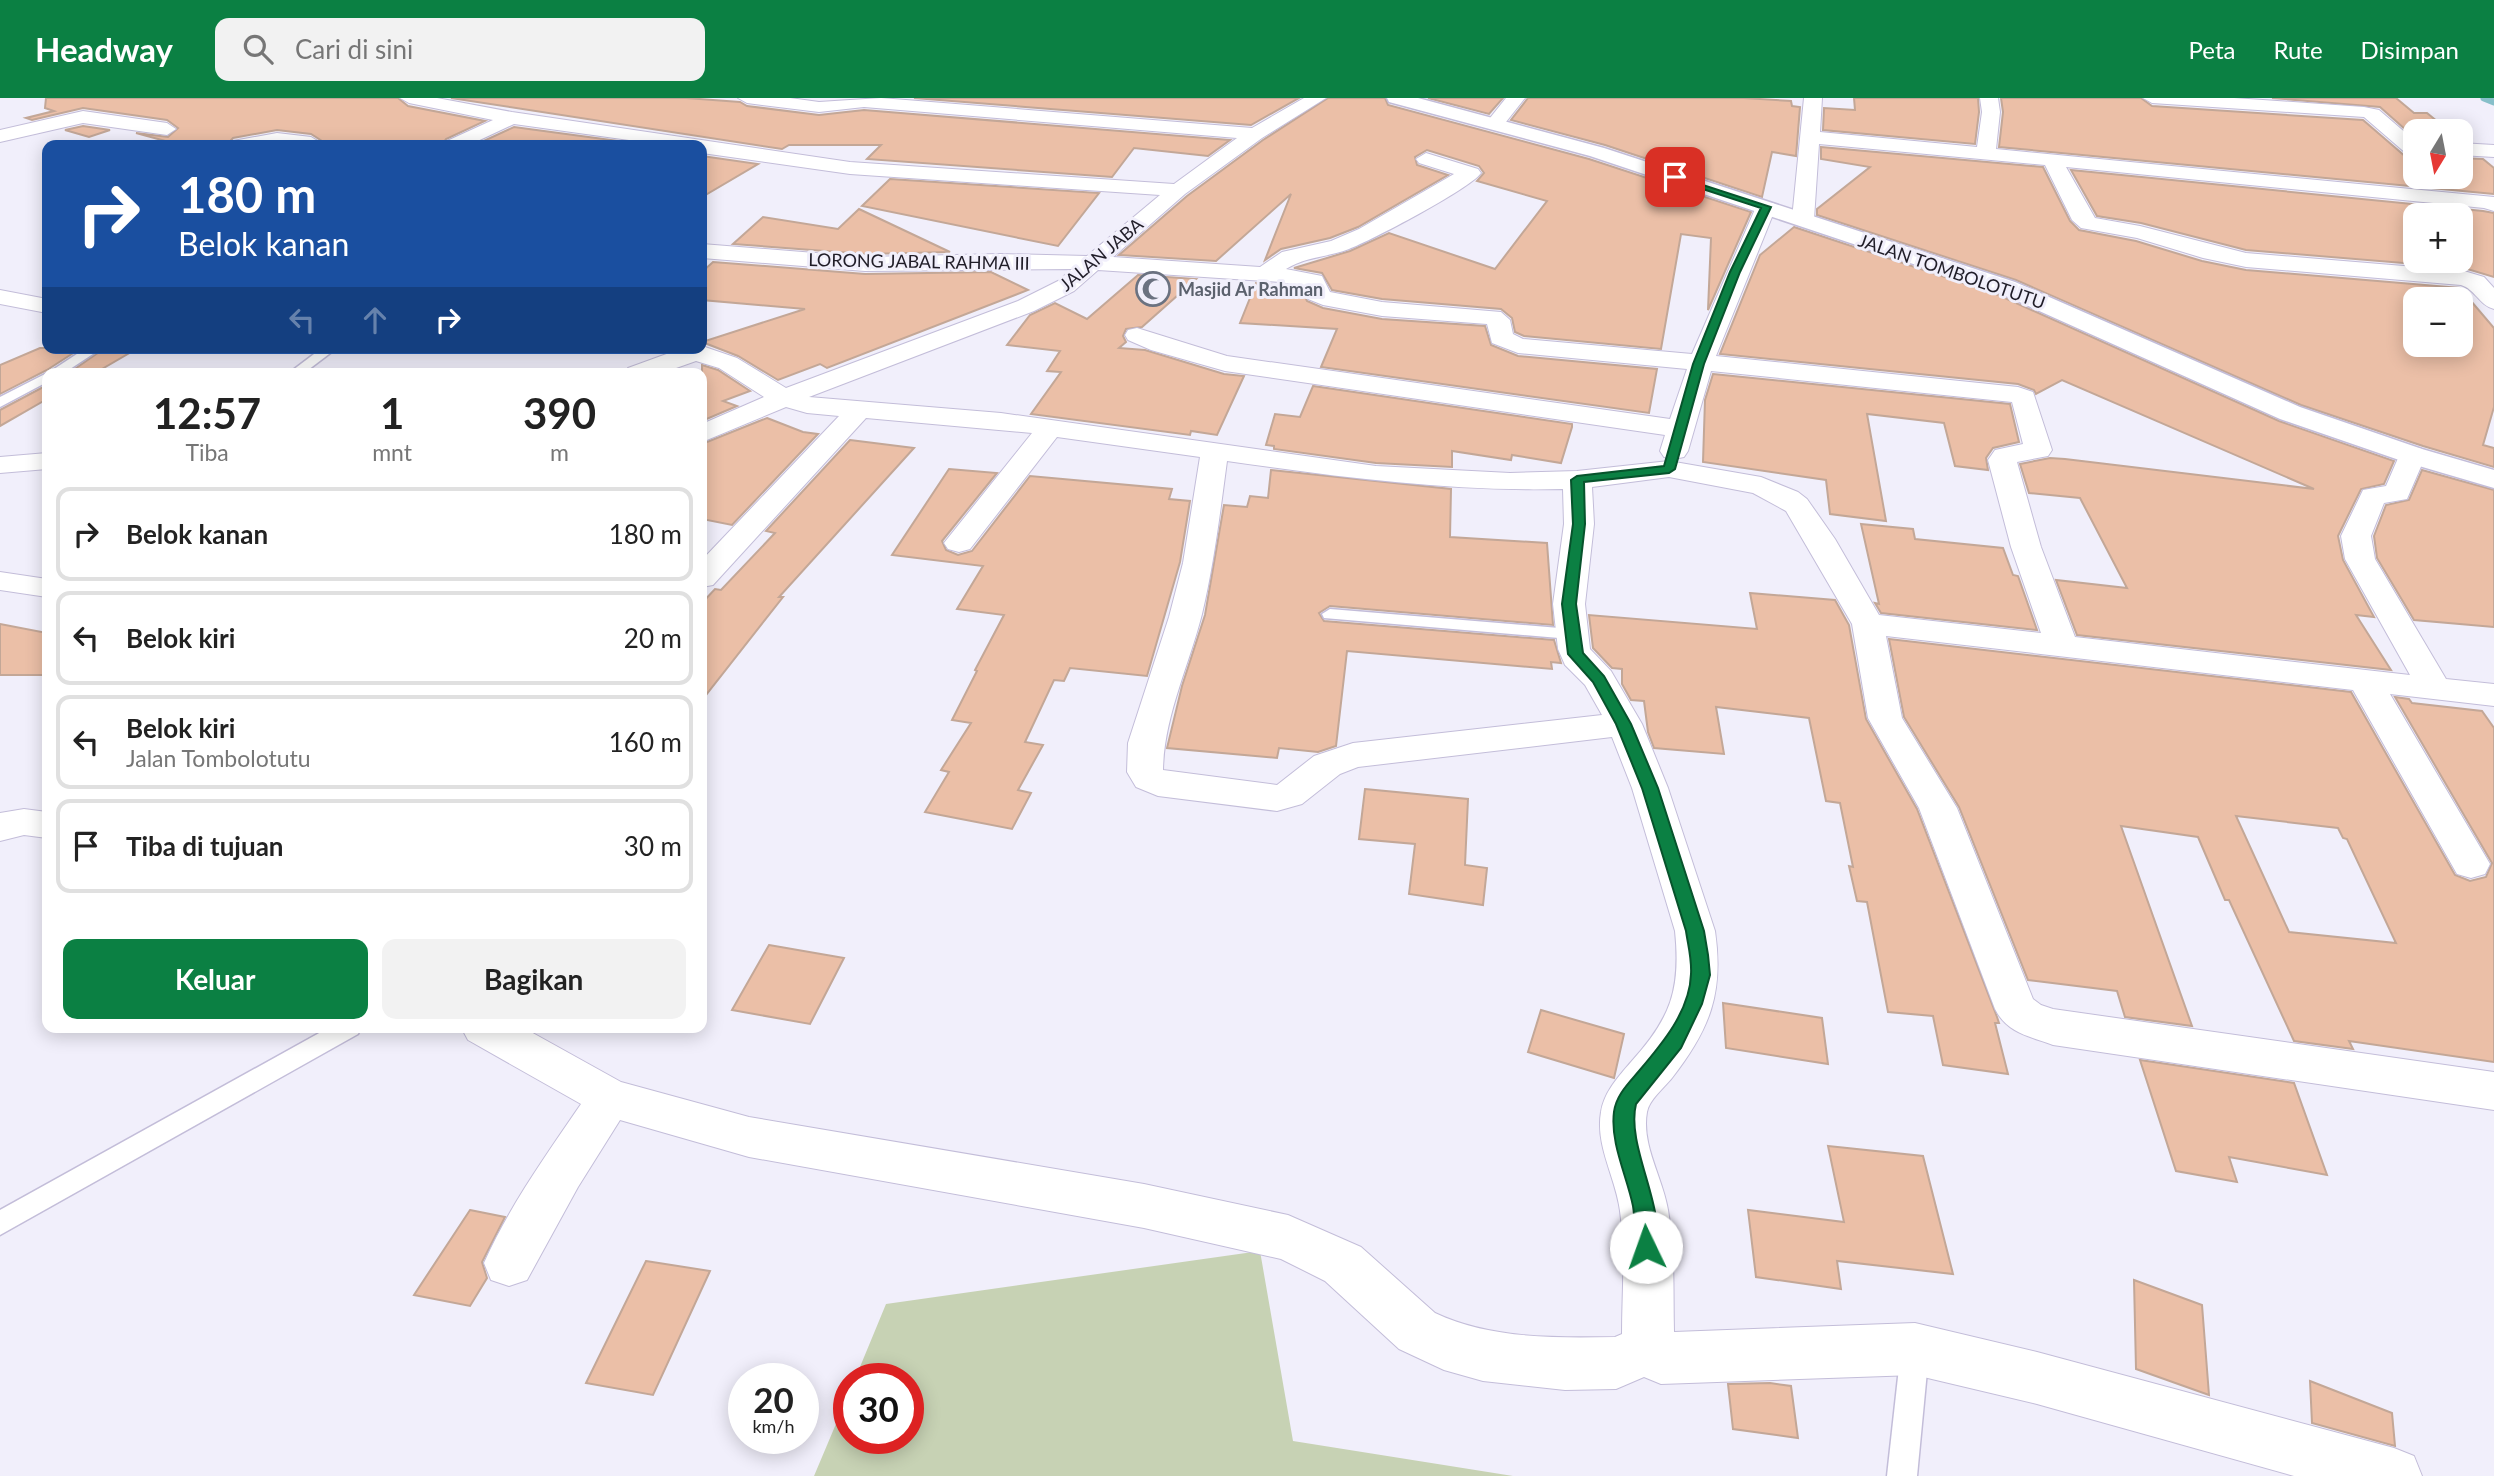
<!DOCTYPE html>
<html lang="id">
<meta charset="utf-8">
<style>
body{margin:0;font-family:Lato,sans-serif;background:#f2f2f2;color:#222;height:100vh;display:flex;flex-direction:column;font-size:26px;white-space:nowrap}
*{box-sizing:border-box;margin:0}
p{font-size:23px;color:#767676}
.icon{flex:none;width:38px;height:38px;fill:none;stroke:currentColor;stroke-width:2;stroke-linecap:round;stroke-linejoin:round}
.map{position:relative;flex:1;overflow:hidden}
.sheet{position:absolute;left:42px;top:270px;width:665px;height:665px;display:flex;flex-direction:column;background:#fff;border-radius:14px;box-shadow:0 4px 18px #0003}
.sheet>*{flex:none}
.banner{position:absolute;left:42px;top:42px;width:665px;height:214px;border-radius:14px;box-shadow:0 4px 18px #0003;background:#1a4fa0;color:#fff;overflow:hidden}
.needle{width:46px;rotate:190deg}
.fabs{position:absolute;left:2403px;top:21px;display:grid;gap:14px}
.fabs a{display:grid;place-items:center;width:70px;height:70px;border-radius:14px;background:#fff;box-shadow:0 4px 18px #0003;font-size:35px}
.speed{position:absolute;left:728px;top:1265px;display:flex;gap:14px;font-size:35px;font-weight:700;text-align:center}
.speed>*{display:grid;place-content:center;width:91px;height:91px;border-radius:50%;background:#fff;box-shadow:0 4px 18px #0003;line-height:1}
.speed small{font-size:18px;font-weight:400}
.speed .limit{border:10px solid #d22;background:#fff;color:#111}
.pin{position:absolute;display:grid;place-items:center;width:60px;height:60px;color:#fff;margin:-30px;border-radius:14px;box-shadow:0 4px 10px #0006}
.me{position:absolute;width:77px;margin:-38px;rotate:357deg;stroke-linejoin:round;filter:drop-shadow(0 0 5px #0008)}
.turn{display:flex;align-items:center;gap:24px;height:147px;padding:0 21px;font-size:32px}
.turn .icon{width:91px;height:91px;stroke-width:2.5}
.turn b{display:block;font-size:49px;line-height:60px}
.lanes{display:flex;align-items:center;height:66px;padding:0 21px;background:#0003;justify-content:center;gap:35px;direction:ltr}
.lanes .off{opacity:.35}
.eta{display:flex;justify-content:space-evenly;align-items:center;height:119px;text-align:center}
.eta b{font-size:42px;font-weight:700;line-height:49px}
.button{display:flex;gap:14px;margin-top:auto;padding:14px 21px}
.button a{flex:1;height:80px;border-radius:14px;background:#0b8043;color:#fff;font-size:28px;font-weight:700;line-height:80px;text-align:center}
.button a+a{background:#f2f2f2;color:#222}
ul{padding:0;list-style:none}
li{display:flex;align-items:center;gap:21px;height:94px;margin:0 14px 10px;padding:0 7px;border:4px solid #e0e0e0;border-radius:14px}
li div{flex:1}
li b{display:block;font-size:26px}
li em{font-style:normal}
header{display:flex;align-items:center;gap:42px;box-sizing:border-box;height:98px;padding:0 35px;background:#0b8043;color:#fff}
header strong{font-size:33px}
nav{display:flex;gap:38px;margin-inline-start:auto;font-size:24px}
.search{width:490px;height:63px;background:#f2f2f2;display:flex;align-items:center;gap:18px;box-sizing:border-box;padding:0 24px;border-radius:14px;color:#767676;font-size:26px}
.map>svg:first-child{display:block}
</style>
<header>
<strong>Headway</strong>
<div class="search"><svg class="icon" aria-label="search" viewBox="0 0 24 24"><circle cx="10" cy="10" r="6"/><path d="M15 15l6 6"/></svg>Cari di sini</div>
<nav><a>Peta</a><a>Rute</a><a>Disimpan</a></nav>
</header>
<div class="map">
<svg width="2494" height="1378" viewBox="0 0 2494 1378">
<rect width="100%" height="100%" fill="#f1effb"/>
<!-- green -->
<polygon fill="#c7d2b4" points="1260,1153 1293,1343 1513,1378 814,1378 849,1295 849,1340 908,1340 908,1281 855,1281 886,1206"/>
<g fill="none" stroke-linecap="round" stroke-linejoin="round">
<!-- stream -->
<polyline stroke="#86bfc9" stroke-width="7" points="2484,0 2494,4"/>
</g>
<!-- building -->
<g fill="#ebbfa7" stroke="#c3a797" stroke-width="2" fill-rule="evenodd">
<polygon points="46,0 398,0 408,8 485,23 446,41 442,47 322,47 322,43 311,36 277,32 233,40 227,47 180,47 136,35 168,39 178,30 167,22 83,10 32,22 26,20 54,13 45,10"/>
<polygon points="451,0 686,0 740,4 747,8 819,17 864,12 1230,42 1208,58 1134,50 1112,79 867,61 881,47 789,47 782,51"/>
<polygon points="914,0 1299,0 1251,27"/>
<polygon points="1328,0 1385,0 1388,7 1589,61 1751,114 1708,212 1711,140 1681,136 1661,251 1524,238 1515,234 1512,220 1501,211 1382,201 1332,192 1322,175 1294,170 1350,153 1389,135 1495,171 1547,103 1477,83 1484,75 1479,68 1427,52 1415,59 1417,67 1448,77 1358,129 1330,140 1281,151 1265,162 1291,96 1216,163 1119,157 1187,98 1263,42"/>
<polygon points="1428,0 1503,0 1489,16"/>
<polygon points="1528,0 1744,0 1791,3 1792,8 1800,9 1796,58 1772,54 1762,99 1605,47 1511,22"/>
<polygon points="1854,0 1978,0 1979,14 1975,46 1823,32 1824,10 1855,12"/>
<polygon points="2001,0 2141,0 2152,8 2363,22 2406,59 2415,61 2415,79 2460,79 2460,60 2483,61 2494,70 2494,96 1999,49 2003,14"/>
<polygon points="2272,0 2396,0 2414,15 2427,15 2449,33 2415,33 2415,40 2380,9"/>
<polygon points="83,28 110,32 89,39 65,32"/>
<polygon points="514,29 648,47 475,47"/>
<path d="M1821,49L2043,69L2070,123L2079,132L2136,143L2202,163L2246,172L2460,190L2494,230V309L2483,347L2494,350V369L2423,348L2301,307L2016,182L1817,117V111L1870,69L1821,61ZM2415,201H2460V247H2415Z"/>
<polygon points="702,58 758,66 702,99"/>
<path d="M2071,72L2483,113L2494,115V179L2464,170L2246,152L2141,125L2097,118ZM2415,117H2460V163H2415Z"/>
<polygon points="890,81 1099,95 1058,148 862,108"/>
<polygon points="859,111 950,154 865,156 733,146 763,119 838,131"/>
<polygon points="1794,129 1996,196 2279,323 2394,363 2384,386 2361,391 2338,438 2343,462 2374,519 2356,517 2391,572 2077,537 2056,482 2127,490 2080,400 2029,395 2020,366 2050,360 2065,361 2314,391 2062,282 2036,296 2034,292 2018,286 1720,256 1760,157"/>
<polygon points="713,164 865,176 991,174 1028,192 827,270 820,266 778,282 738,258 702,244 805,211 702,202 702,174"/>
<polygon points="1138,177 1196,181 1142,229 1126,231 1123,238 1126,244 1119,250 1145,252 1224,276 1244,278 1217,337 1191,333 1190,337 1031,316 1061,274 1047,273 1060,253 1007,247 1030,217 1055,205 1087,221"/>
<polygon points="1256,185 1301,190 1307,203 1323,210 1382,221 1485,228 1491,247 1518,258 1657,271 1649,315 1321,269 1337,231 1240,225"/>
<polygon points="40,250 81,250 47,272 0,296 0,267"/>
<polygon points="105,250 138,250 95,275 69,275"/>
<polygon points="702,267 718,272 750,293 723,303 737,308 702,323"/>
<polygon points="1713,276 2010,306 2019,344 1993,350 1986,360 1988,372 1955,368 1944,325 1867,316 1886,423 1830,416 1826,382 1703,364 1705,302"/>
<polygon points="47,287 47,301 0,328 0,312"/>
<polygon points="1313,288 1572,326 1572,329 1561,365 1512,357 1511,362 1452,353 1452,369 1376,365 1274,351 1274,348 1266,347 1275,316 1300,319"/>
<polygon points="767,320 803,334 818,336 732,427 702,421 702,346"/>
<polygon points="850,342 914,350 779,499 783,499 702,602 702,505 715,491 721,492 775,435 766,433"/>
<polygon points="949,371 997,375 942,443 946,452 958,457 972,453 1030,378 1172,391 1169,401 1190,403 1180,464 1147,578 1070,570 1064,583 1054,582 1025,644 1043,647 1018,692 1031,695 1012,731 925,714 949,674 941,672 971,625 952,622 977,573 975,572 1004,517 957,511 983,468 892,457"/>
<polygon points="1271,372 1451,391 1450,439 1547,445 1553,527 1330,508 1319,515 1324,523 1554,542 1561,565 1551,564 1552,571 1347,553 1336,648 1318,654 1279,650 1277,660 1167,650 1182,588 1205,517 1224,407 1247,409 1250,398 1268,400"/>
<polygon points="2422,372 2494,392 2494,529 2414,522 2377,460 2374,438 2386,407 2409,402"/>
<polygon points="1861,426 1913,431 1915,441 2003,450 2013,477 2018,478 2037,532 1881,515 1875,505 1879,506"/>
<polygon points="1750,495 1835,502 1849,527 1866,621 1917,711 1997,919 1999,925 1995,925 2008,976 1943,967 1933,918 1888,914 1867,804 1857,803 1849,768 1853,769 1840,705 1826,703 1809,620 1716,609 1724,656 1654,650 1648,634 1644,603 1631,602 1622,586 1622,571 1612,570 1593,550 1589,517 1757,531"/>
<polygon points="0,526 47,535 47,577 0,577"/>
<path d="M1889,541L2351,594L2455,777L2470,783L2486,779L2492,765L2395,599L2409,601L2412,605L2482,613L2494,630V964L2349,943L2353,951L2294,943L2229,802H2225L2198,739L2121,728L2192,928L2125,919L2117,893L2028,882L1959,709L1904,619ZM2236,718L2338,730L2343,740L2347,741L2396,845L2289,834Z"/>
<polygon points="1365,691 1468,701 1465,767 1487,770 1483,807 1409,796 1415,746 1359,741"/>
<polygon points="769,847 844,860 810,926 732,912"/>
<polygon points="1723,905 1822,920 1828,966 1726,950"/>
<polygon points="1541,912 1624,936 1614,980 1528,954"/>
<polygon points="2140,962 2294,985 2327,1077 2229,1059 2237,1084 2176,1073"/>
<polygon points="1828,1048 1923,1058 1953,1176 1837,1163 1841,1191 1756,1179 1748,1112 1844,1124"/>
<polygon points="470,1112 505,1119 482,1164 487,1180 470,1208 414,1197"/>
<polygon points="646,1163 710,1173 653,1297 586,1285"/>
<polygon points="2134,1182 2202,1207 2209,1297 2136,1271"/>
<polygon points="2310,1283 2392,1315 2395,1348 2312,1325"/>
<polygon points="1770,1285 1791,1288 1798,1340 1733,1331 1728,1286"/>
</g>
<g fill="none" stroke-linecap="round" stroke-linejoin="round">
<!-- service casing -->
<g stroke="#c3bdd9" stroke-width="3">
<g id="service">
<polygon points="86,250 102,250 64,275 48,275"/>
<polygon points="322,250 337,250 304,275 289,275"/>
<polygon points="47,275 47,284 0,309 0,299"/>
<polygon points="1330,511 1571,531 1580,536 1571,541 1324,520 1322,516"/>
<polygon points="330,929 361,929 358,936 0,1137 0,1112"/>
<polygon points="1915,1239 1925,1242 1929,1252 1917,1378 1887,1378 1901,1252 1905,1242"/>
</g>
</g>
<!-- minor casing -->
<g stroke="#c3bdd9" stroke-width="2">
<g id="minor">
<path d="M400,0H437L512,14L850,64L1174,86L1237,40L864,9L819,14L747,5L738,0H790L819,4L881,0L1252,30L1304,0H1326L1262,40L1185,96L1113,159L1260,169L1282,154L1331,143L1359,131L1454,76L1419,65L1416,61L1426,55L1478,71L1481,75C1470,91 1370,143 1349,151C1328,159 1305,159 1286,171L1322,178L1330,194L1382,204L1501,214L1510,222L1513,236L1523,241L1692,256L1756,109L1759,105H1773L1776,109L1716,258L2018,289L2033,294L2052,352L2048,358L2017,364L2041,449L2075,539L2410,577L2345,461L2341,438L2363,392L2386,388L2402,351L2412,349L2422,351L2426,357L2407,401L2384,405L2371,438L2375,461L2446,581L2494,586V608L2390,596L2490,766L2485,776L2471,780L2457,776L2353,592L1886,538L1902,620L1957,710L2033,901L2041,907L2053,911L2494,974V1012L2053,947C2029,938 2007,935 1995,911L1919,710L1868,620L1852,526L1786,413L1753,395L1669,379L1592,389L1594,426L1585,506L1590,551L1611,573L1642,626L1668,690L1715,833C1724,895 1710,931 1672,980C1664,990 1649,1002 1647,1014C1641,1047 1663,1080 1668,1112C1675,1152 1673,1193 1674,1234L1915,1225L2037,1254L2394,1350L2414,1358L2422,1378H2294L2037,1306L1915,1277L1661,1286L1644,1279L1616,1291L1565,1292L1483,1283L1444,1272L1399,1251L1325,1183L1281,1161L1144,1130L749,1059L620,1022L578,1089L527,1182L509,1188L491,1182L484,1165C509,1109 546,1057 581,1006L468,942L461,929H522L621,984L749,1019L1144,1086L1288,1117L1361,1149L1435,1215C1490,1241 1556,1240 1615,1239L1622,1236C1622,1195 1626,1154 1620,1113C1616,1080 1595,1048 1601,1014C1604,994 1619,978 1631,964C1671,920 1681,891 1675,833L1632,690L1612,639L1358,669L1340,676L1302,706L1277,713L1158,698L1136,689L1127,674L1128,645L1169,519L1183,465L1200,359L1057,339L970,451L959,454L948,451L944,445L1032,335L866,320L713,487L702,489V462L839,318L807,315L786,309L702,344V326L764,299L719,270L696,263L662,275H624L628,270L672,254L669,250H702V248L737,260L786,290L1018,203L1058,183L1072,171L865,173L702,160V146L865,159L1000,156L1087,158L1160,97L850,76L702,55V47H665L514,26L469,47H445L447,43L493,22L409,5ZM1098,172L1280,184L1303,188L1308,201L1323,207L1382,218L1487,226L1492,245L1518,255L1687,271L1670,321L1227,258L1137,230L1128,232L1125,237L1128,242L1151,252L1225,273L1665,337L1660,353L1664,359L1674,361L1684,359L1688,353L1711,273L2012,304L2023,346L1995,352L1988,362L2011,449L2041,535L1879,517L1835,441L1807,401L1798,394L1761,379L1669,363L1577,373L1510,375L1376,368L1001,315L809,299L1034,213L1074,193ZM1227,363C1339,379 1450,394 1563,391L1564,426L1553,506L1558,551L1565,567L1585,587L1602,617L1353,645L1314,658L1277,687L1163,672C1164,618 1189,568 1202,516C1214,466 1220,415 1227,363Z"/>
<polygon points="1506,0 1525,0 1502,29 1488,29 1486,25"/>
<path d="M1804,0H1822L1820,34L1977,49L1982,14L1980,0H1998L2000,14L1996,51L2494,99V113L2484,110L2066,69L2095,120L2140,128L2246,155L2464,173L2484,179L2494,190V211C2479,207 2475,191 2461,187L2246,169L2203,160L2137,140L2081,130L2072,122L2045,67L1819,46L1814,121L1810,125H1796L1792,121Z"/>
<polygon points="2143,0 2234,0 2364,9 2379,12 2415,43 2415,59 2408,57 2364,19 2152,5"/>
<polygon points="83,13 167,25 176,31 167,37 83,25 0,44 0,32"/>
<polygon points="277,35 311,39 321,45 319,47 230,47 233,43"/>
<polygon points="2460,45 2494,47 2494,59 2460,57"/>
<polygon points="0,192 47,201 47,215 0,206"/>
<polygon points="47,355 47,371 0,375 0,359"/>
<polygon points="0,474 47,481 47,499 0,492"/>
<polygon points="24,711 47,714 47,740 24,737 0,743 0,715"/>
</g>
</g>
<!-- tertiary casing -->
<g stroke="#c3bdd9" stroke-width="3">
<polygon id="tertiary" points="1387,0 1418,0 1604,50 2015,184 2300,309 2422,351 2494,372 2494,390 2402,363 2280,321 1997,194 1590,58 1389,4"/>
</g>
<!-- service -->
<use href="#service" fill="#fff" fill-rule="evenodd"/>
<!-- minor -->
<use href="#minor" fill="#fff" fill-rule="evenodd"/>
<!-- tertiary -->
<use href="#tertiary" fill="#fff" fill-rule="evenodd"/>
</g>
<!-- route -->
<path fill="#0b8043" stroke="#07532c" stroke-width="2" d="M1672,77L1771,109L1740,174L1704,266L1675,371L1669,375L1584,384L1585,426L1576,506L1583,555L1604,578L1631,626L1658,690L1704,833L1708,857L1710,877L1702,906L1681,950L1636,1006C1625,1050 1671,1117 1653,1156L1646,1158L1638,1156C1632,1141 1636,1124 1633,1108C1627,1078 1610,1045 1614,1014C1616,997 1629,985 1639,973C1662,946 1690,913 1691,876C1692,861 1688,847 1686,833L1642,690L1616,626L1593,584L1568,556L1562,506L1573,426L1571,382L1577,378L1664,368L1693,266L1730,174L1761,110L1672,81Z"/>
<!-- icons -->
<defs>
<g id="mosque-ring" transform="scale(1.75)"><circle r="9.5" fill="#f1effb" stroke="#6b7280" stroke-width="1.5"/><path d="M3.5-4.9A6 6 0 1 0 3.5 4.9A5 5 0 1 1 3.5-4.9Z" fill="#6b7280"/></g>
</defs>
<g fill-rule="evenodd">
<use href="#mosque-ring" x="1153" y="191"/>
</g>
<g text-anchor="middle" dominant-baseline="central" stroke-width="6" stroke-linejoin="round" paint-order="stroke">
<!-- far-street labels -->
<g font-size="18" fill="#201d28" stroke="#f1effb">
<text transform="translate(1101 156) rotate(-40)">JALAN JABA</text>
<text transform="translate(919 163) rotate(1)">LORONG JABAL RAHMA III</text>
<text transform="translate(1952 173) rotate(19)">JALAN TOMBOLOTUTU</text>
</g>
<!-- far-worship labels -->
<g font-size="18" font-weight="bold" fill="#5b616d" stroke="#f1effb" text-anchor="start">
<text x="1178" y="191">Masjid Ar Rahman</text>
</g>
</g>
</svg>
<div class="fabs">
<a><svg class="needle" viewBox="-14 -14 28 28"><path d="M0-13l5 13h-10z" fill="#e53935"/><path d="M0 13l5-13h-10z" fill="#767676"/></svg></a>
<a>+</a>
<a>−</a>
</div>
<div class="speed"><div>20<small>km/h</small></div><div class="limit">30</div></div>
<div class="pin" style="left:1675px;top:79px;background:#d93025"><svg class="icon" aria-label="arrive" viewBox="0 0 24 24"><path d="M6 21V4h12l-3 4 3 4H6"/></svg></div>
<svg class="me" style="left:1646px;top:1149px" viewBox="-20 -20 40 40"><circle r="19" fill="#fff"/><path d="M0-13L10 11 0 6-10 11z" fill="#0b8043"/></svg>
<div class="banner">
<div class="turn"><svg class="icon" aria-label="right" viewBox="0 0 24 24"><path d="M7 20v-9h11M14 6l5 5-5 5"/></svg><div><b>180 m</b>Belok kanan</div></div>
<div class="lanes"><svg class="icon off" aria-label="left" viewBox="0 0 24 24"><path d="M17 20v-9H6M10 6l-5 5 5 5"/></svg><svg class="icon off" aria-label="ahead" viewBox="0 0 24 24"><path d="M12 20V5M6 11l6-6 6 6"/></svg><svg class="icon" aria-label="right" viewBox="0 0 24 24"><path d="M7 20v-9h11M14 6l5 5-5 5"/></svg></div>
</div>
<section class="sheet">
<div class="eta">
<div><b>12:57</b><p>Tiba</p></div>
<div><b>1</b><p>mnt</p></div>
<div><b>390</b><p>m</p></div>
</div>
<ul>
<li><svg class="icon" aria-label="right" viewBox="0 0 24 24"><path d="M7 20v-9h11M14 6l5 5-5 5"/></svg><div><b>Belok kanan</b></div><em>180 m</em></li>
<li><svg class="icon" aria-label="left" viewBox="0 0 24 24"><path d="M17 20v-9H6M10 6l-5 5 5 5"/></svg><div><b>Belok kiri</b></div><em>20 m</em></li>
<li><svg class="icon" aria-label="left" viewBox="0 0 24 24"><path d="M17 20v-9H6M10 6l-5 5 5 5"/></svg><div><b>Belok kiri</b><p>Jalan Tombolotutu</p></div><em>160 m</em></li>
<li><svg class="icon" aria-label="arrive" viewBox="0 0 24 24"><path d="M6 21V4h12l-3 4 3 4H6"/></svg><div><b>Tiba di tujuan</b></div><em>30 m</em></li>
</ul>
<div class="button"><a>Keluar</a><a>Bagikan</a></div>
</section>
</div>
